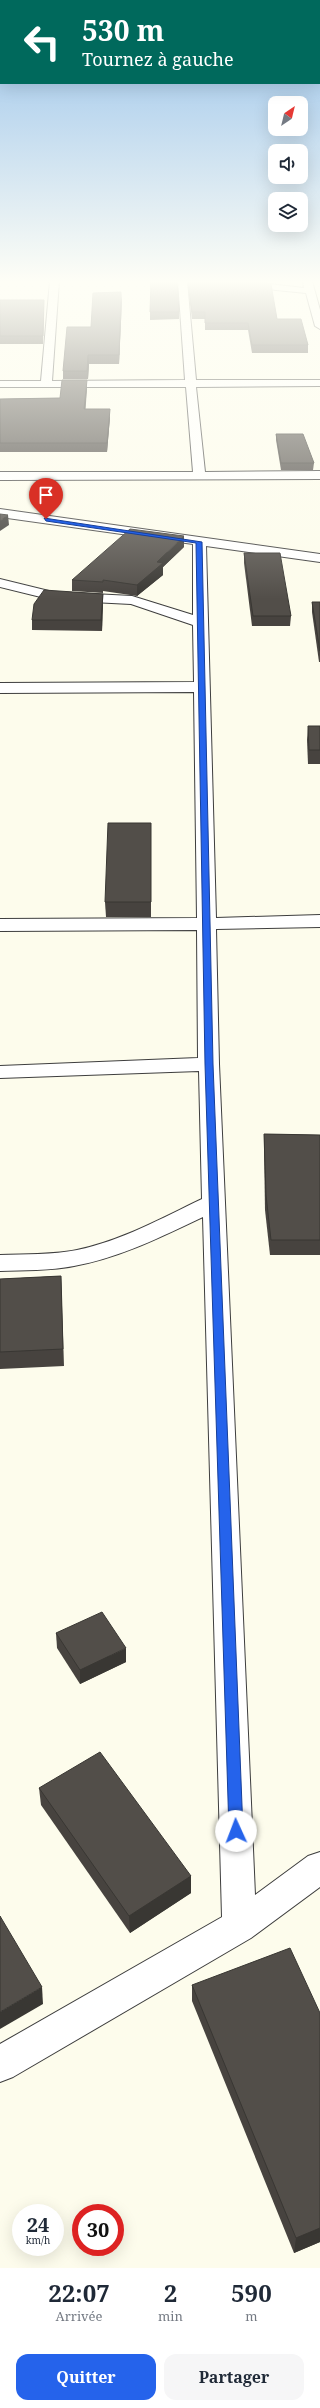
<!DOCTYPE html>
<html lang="fr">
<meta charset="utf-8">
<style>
body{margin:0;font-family:"Noto Serif",serif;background:#f6f6f7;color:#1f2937;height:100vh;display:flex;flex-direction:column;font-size:15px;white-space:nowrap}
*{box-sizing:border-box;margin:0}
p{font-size:13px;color:#747a83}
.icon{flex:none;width:22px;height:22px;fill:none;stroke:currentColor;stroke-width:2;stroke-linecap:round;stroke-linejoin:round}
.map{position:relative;height:2268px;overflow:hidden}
.details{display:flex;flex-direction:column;background:#fff;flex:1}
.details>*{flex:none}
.banner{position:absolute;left:0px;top:0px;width:320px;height:84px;box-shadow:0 4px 16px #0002;background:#00695c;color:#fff;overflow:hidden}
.needle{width:26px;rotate:35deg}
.fabs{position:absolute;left:268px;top:96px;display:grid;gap:8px}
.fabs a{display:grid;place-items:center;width:40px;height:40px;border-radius:8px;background:#fff;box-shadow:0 4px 16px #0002;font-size:20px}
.speed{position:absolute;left:12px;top:2204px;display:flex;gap:8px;font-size:20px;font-weight:700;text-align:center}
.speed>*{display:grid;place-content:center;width:52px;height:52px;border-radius:50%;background:#fff;box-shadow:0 4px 16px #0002;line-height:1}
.speed small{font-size:10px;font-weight:400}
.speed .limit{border:6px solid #d22;background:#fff;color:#111}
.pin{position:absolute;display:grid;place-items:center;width:34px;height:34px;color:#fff;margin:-41px -17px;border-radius:50% 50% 50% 0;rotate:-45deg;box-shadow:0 0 4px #0007}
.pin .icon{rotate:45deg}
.me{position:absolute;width:44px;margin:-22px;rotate:358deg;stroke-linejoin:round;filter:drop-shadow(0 0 3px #0008)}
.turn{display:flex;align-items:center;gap:14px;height:84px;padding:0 16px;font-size:18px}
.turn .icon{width:52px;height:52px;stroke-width:2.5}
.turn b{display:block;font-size:28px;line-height:34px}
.eta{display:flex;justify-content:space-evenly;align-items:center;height:68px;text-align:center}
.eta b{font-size:24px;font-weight:700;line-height:28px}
.primary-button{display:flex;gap:8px;margin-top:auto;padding:8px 16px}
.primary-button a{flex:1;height:46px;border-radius:12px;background:#2563eb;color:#fff;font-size:16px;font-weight:700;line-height:46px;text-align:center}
.primary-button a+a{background:#f6f6f7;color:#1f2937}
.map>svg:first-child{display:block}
</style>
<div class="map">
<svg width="320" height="2268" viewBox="0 0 320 2268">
<rect width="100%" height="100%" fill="#fdfcec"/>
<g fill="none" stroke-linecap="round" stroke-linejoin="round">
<!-- minor casing -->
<g stroke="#3e3e3e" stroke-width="2">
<g id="minor">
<polygon points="50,281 59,281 52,381 185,380 178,281 187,281 196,380 320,380 320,386 196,387 205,472 320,471 320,479 0,480 0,472 193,472 186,387 0,387 0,381 41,381"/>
<polygon points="211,281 243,281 304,288 303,281 312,281 320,310 320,329 315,326 306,293 215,284"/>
<path d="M0,509L320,554V562L206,546L216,918L320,915V927L216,929L219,1064L255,1895L308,1856L320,1852V1887L251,1938L13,2077L0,2082V2044L222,1917L203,1217C161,1237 119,1258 74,1266C49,1271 25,1270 0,1271V1255C26,1254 52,1255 77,1250C121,1241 162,1218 202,1199L199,1071L0,1078V1066L198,1058L197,930L0,931V919L197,918L194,692L0,693V683L194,682L193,625L131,604L53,600L0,587V579L53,592L132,596L193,615V544L0,517Z"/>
</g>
</g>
<!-- minor -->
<use href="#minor" fill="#fff" fill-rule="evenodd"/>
</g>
<!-- wall -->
<g fill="#47433f">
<polygon points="187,281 243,281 277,319 308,345 308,353 252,353 248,330 205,330 205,319 192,319"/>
<polygon points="0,300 44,307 43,344 0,344"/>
<polygon points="122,300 119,364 89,364 88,379 63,379 63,371 91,327"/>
<polygon points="150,312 179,312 179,319 150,320"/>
<polygon points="87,388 85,409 110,417 107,452 0,452 0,399 60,398"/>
<polygon points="276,434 314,463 313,470 281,470 276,440"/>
<polygon points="184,547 163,567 163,575 137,596 103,591 103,593 72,591 72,580"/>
<polygon points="244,553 291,616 290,626 252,626 244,563"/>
<polygon points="103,594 102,631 32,630 32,620"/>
<polygon points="312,602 320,602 320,662 319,662 312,612"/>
<polygon points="308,726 320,726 320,764 308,764 307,740"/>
<polygon points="151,823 151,917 106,917 105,902"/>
<polygon points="264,1134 320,1135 320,1255 270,1255 265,1210 264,1148"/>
<polygon points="61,1276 64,1366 0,1369 0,1279"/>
<polygon points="56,1633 126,1662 80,1684 57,1648"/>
<polygon points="39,1788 191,1876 191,1893 130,1933 41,1805"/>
<polygon points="192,1985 320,2013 320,2242 294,2253 192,2001"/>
</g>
<!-- shaded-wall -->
<g fill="#393733">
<polygon points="121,292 122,300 119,364 119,355"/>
<polygon points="88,355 89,364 88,379 87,371"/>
<polygon points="87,380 87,388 85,417 84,409"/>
<polygon points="110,409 110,417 107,452 107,443"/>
<polygon points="8,515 9,525 0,531 0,521"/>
<polygon points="184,536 184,547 163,567 163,575 137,596 137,585 157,562"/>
<polygon points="103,594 103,604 102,631 101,620"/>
<polygon points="126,1648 126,1662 80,1684 80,1670"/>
<polygon points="191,1876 191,1893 130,1933 129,1916"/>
<polygon points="42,1987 43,2004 0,2029 0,2012"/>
<polygon points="320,2228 320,2242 294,2253 296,2238"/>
</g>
<!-- building -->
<g fill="#524e49" stroke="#393733">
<polygon points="151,281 177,281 179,312 150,312"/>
<polygon points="188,281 243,281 271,284 277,319 301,319 308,345 252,345 248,323 205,323 205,312 192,312"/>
<polygon points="121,292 119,355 88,355 87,371 63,371 67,327 91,327 93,293"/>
<polygon points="0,300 44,300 43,336 0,336"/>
<polygon points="62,380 87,380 84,409 110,409 107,443 0,443 0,399 60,398"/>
<polygon points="276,434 303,434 314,463 281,463"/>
<polygon points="0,514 8,515 0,521"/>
<polygon points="130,529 184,536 157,562 163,563 137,585 103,580 103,582 72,580"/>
<polygon points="244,553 280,553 291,616 253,616"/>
<polygon points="44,590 103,594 101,620 32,620 34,604"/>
<polygon points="312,602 320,602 320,651"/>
<polygon points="308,726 320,726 320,750 309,750"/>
<polygon points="108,823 151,823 151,902 105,902"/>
<polygon points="264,1134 320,1135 320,1240 271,1240 266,1195"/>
<polygon points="61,1276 63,1349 0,1352 0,1279"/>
<polygon points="102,1612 126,1648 80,1670 56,1633"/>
<polygon points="100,1752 191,1876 129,1916 39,1788"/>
<polygon points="0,1916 42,1987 0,2012"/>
<polygon points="290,1948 320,2013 320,2228 296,2238 192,1985"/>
</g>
<!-- sky -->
<linearGradient id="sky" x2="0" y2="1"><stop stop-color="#94c0ea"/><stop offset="0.47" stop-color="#fefef6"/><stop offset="1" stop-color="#fefef6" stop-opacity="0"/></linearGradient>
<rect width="320" height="599" fill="url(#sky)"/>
<!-- route -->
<polygon fill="#2563eb" stroke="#184099" points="44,518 202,542 213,1064 243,1831 241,1836 236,1838 231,1836 229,1831 205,1064 196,543 46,521"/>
</svg>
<div class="fabs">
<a><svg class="needle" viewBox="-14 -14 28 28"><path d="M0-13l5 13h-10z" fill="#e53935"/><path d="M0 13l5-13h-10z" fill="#747a83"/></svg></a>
<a><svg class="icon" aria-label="sound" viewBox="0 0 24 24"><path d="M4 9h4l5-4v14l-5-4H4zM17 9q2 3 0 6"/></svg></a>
<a><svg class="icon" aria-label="layers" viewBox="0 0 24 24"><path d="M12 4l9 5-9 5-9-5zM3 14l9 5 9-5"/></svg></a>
</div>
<div class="speed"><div>24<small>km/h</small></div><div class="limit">30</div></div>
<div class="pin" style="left:46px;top:519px;background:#d93025"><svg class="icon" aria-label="arrive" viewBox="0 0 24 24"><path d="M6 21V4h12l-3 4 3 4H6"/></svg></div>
<svg class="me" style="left:236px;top:1831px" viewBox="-20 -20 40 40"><circle r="19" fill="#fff"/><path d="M0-13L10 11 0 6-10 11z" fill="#2563eb"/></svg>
<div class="banner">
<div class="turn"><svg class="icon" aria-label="left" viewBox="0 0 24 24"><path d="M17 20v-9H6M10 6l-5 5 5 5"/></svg><div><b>530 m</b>Tournez à gauche</div></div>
</div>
</div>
<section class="details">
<div class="eta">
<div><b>22:07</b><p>Arrivée</p></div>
<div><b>2</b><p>min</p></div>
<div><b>590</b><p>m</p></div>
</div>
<div class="primary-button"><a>Quitter</a><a>Partager</a></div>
</section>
